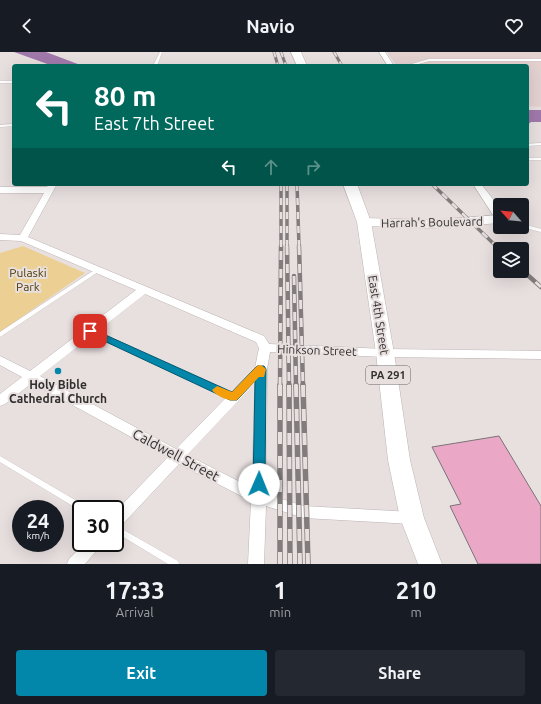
<!DOCTYPE html>
<style>
body{margin:0;font-family:Ubuntu,sans-serif;background:#242831;color:#f1f3f6;height:100vh;display:flex;flex-direction:column;font-size:15px;white-space:nowrap}
*{box-sizing:border-box;margin:0}
p{font-size:13px;color:#9ea1a6}
.icon{flex:none;width:22px;height:22px;fill:none;stroke:currentColor;stroke-width:2;stroke-linecap:round;stroke-linejoin:round}
.map{position:relative;height:512px;overflow:hidden}
.details{display:flex;flex-direction:column;background:#171b24;flex:1}
.details>*{flex:none}
.banner{position:absolute;left:12px;top:12px;width:517px;height:122px;border-radius:4px;box-shadow:0 4px 16px #0002;background:#00695c;color:#fff;overflow:hidden}
.needle{width:26px;rotate:297deg}
.fabs{position:absolute;left:493px;top:146px;display:grid;gap:8px}
.fabs a{display:grid;place-items:center;width:36px;height:36px;border-radius:4px;background:#171b24;box-shadow:0 4px 16px #0002;font-size:20px}
.speed{position:absolute;left:12px;top:448px;display:flex;gap:8px;font-size:20px;font-weight:700;text-align:center}
.speed>*{display:grid;place-content:center;width:52px;height:52px;border-radius:50%;background:#171b24;box-shadow:0 4px 16px #0002;line-height:1}
.speed small{font-size:10px;font-weight:400}
.speed .limit{border:2px solid #111;border-radius:6px;background:#fff;color:#111}
.pin{position:absolute;display:grid;place-items:center;width:34px;height:34px;color:#fff;margin:-17px;border-radius:8px;box-shadow:0 2px 6px #0006}
.me{position:absolute;width:44px;margin:-22px;rotate:1deg;stroke-linejoin:round;filter:drop-shadow(0 0 3px #0008)}
.turn{display:flex;align-items:center;gap:14px;height:84px;padding:0 16px;font-size:18px}
.turn .icon{width:52px;height:52px;stroke-width:2.5}
.turn b{display:block;font-size:28px;line-height:34px}
.lanes{display:flex;align-items:center;height:38px;padding:0 16px;background:#0003;justify-content:center;gap:20px;direction:ltr}
.lanes .off{opacity:.35}
.eta{display:flex;justify-content:space-evenly;align-items:center;height:68px;text-align:center}
.eta b{font-size:24px;font-weight:700;line-height:28px}
.action{display:flex;gap:8px;margin-top:auto;padding:8px 16px}
.action a{flex:1;height:46px;border-radius:4px;background:#0286a9;color:#fff;font-size:16px;font-weight:700;line-height:46px;text-align:center}
.action a+a{background:#242831;color:#f1f3f6}
header{display:flex;justify-content:space-between;align-items:center;height:52px;padding:0 16px;background:#171b24;font-size:18px;font-weight:700}
.map>svg:first-child{display:block}
</style>
<header><svg class="icon" aria-label="back" viewBox="0 0 24 24"><path d="M15 5l-7 7 7 7"/></svg>Navio<svg class="icon" aria-label="heart" viewBox="0 0 24 24"><path d="M12 20l-8-8c-3-5 5-10 8-4 3-6 11-1 8 4z"/></svg></header>
<div class="map">
<svg width="541" height="512" viewBox="0 0 541 512">
<rect width="100%" height="100%" fill="#e8dfdf"/>
<!-- built -->
<polygon fill="#e3d1d0" points="387,0 541,0 541,55 527,54 527,14 397,14"/>
<!-- green -->
<polygon fill="#ecd093" points="23,194 85,221 0,280 0,201"/>
<!-- water -->
<g fill="#a079aa">
<polygon points="14,0 46,0 83,14 53,14"/>
<polygon points="527,58 541,58 541,70 531,70 527,73"/>
</g>
<!-- building -->
<polygon fill="#eaa8c6" stroke="#7b7477" points="499,384 541,454 541,512 478,512 450,454 461,452 432,395"/>
<g fill="none" stroke-linecap="round" stroke-linejoin="round">
<!-- lane casing -->
<g stroke="#bdb5b4" stroke-width="0.5">
<g id="lane">
<polygon points="160,0 162,0 157,14 153,14"/>
<polygon points="429,7 541,7 541,9 429,9 411,14 405,14"/>
<rect x="0" y="29" width="14" height="2"/>
<polygon points="14,72 14,74 0,75 0,73"/>
<polygon points="541,91 541,93 527,94 527,92"/>
<rect x="527" y="106" width="14" height="2"/>
<polygon points="522,172 541,177 541,180 522,175"/>
<polygon points="96,217 99,219 98,220 0,285 0,280"/>
<polygon points="90,277 236,343 237,345 236,347 232,347 88,280 87,279"/>
<polygon points="0,404 87,455 88,457 81,457 81,459 0,410"/>
<polygon points="115,473 178,509 179,512 168,512 115,480"/>
</g>
</g>
<!-- street casing -->
<g stroke="#bdb5b4" stroke-width="1">
<g id="street">
<polygon points="379,0 385,0 394,14 388,14"/>
<path d="M49,132H57L28,185L264,284L269,292L385,297L541,299V307L385,305L270,300L267,317L266,442L304,454L412,460L417,461L420,466L417,471L412,472L304,466L266,454L264,512H248L251,449L179,412L120,475L115,476V460L168,405L32,331L5,352L0,354V342L22,325L0,313V304L30,319L136,238L21,189L0,188V182L20,183L44,141H0V135H47ZM145,242L256,290L259,296L255,316L176,397L40,324ZM255,331L252,436L187,403Z"/>
<path d="M473,132H481C491,145 500,153 500,170L497,169Z"/>
<polygon points="85,491 103,491 85,512 67,512 69,507"/>
</g>
</g>
<!-- secondary casing -->
<g stroke="#bdb5b4" stroke-width="1">
<polygon id="secondary" points="500,163 500,171 432,176 364,174 358,170 364,166 432,168"/>
</g>
<!-- primary casing -->
<g stroke="#bdb5b4" stroke-width="1">
<g id="primary">
<polygon points="291,0 301,0 307,14 297,14"/>
<polygon points="343,132 357,132 371,170 394,301 410,408 424,466 442,512 418,512 400,466 388,408 376,301 357,170"/>
</g>
</g>
<!-- lane -->
<use href="#lane" fill="#fff" fill-rule="evenodd"/>
<!-- street -->
<use href="#street" fill="#fff" fill-rule="evenodd"/>
<!-- secondary -->
<use href="#secondary" fill="#fff" fill-rule="evenodd"/>
<!-- primary -->
<use href="#primary" fill="#fff" fill-rule="evenodd"/>
<!-- rail-far3 casing -->
<g stroke="#827c7c" stroke-width="3">
<g id="rail-far3">
<polyline points="274,0 278,14"/>
<polyline points="281,0 286,14"/>
<polyline points="334,0 342,14"/>
</g>
</g>
<!-- rail-far2 casing -->
<g stroke="#827c7c" stroke-width="3.5">
<g id="rail-far2">
<polyline points="287,132 287,195"/>
<polyline points="297,132 299,195"/>
<polyline points="432,132 497,195"/>
<polyline points="281,195 281,132"/>
</g>
</g>
<!-- rail-far1 casing -->
<g stroke="#827c7c" stroke-width="4.5">
<g id="rail-far1">
<polyline points="287,194 289,334"/>
<polyline points="299,194 303,334"/>
<polyline points="496,194 500,198"/>
<polyline points="522,218 541,235"/>
<polyline points="294,224 296,334"/>
<polyline points="280,334 281,194"/>
</g>
</g>
<!-- rail casing -->
<g stroke="#827c7c" stroke-width="5.5">
<g id="rail">
<polyline points="289,333 290,512"/>
<polyline points="296,333 300,512"/>
<polyline points="303,333 308,512"/>
<polyline points="280,512 280,333"/>
</g>
</g>
<!-- rail-far3 -->
<use href="#rail-far3" stroke="#e8dfdf" stroke-width="2" stroke-dasharray="5.5" stroke-linecap="butt"/>
<!-- rail-far2 -->
<use href="#rail-far2" stroke="#e8dfdf" stroke-width="2.5" stroke-dasharray="7" stroke-linecap="butt"/>
<!-- rail-far1 -->
<use href="#rail-far1" stroke="#e8dfdf" stroke-width="3" stroke-dasharray="9" stroke-linecap="butt"/>
<!-- rail -->
<use href="#rail" stroke="#e8dfdf" stroke-width="4" stroke-dasharray="12" stroke-linecap="butt"/>
</g>
<!-- route -->
<polygon fill="#0286a9" stroke="#01576e" points="90,276 232,340 257,314 264,314 266,317 265,432 264,435 259,437 255,435 253,432 255,329 237,348 230,348 87,281 86,279"/>
<!-- slow -->
<path fill="#f59e0b" d="M261,313L266,317L264,325H259L237,348C230,350 216,344 212,338L217,334L232,340L257,314Z"/>
<!-- markers -->
<circle fill="#0286a9" stroke="#e8dfdf" stroke-width="1.5" cx="58" cy="319" r="4"/>
<g text-anchor="middle" dominant-baseline="central" stroke-width="4" stroke-linejoin="round" paint-order="stroke">
<!-- shield labels -->
<rect fill="#e8dfdf" stroke="#696464" stroke-width="1" x="366" y="314" width="44" height="18" rx="3"/>
<g font-size="11" font-weight="bold" fill="#322f2f">
<text x="388" y="323">PA 291</text>
</g>
<!-- street labels -->
<g font-size="12" fill="#322f2f" stroke="#e8dfdf">
<text transform="translate(432 170) rotate(-1)">Harrah's Boulevard</text>
<text transform="translate(379 263) rotate(81)">East 4th Street</text>
<text transform="translate(317 298) rotate(2)">Hinkson Street</text>
</g>
<!-- park labels -->
<g font-size="12" fill="#4f3b08" stroke="#e8dfdf">
<text x="28" y="220">Pulaski<tspan x="28" dy="14">Park</tspan></text>
</g>
<!-- poi labels -->
<g font-size="12" font-weight="bold" fill="#322f2f" stroke="#e8dfdf">
<text x="58" y="332">Holy Bible<tspan x="58" dy="14">Cathedral Church</tspan></text>
</g>
<!-- near-street labels -->
<g font-size="14" fill="#322f2f" stroke="#e8dfdf">
<text transform="translate(176 403) rotate(28)">Caldwell Street</text>
</g>
</g>
</svg>
<div class="fabs">
<a><svg class="needle" viewBox="-14 -14 28 28"><path d="M0-13l5 13h-10z" fill="#e53935"/><path d="M0 13l5-13h-10z" fill="#9ea1a6"/></svg></a>
<a><svg class="icon" aria-label="layers" viewBox="0 0 24 24"><path d="M12 4l9 5-9 5-9-5zM3 14l9 5 9-5"/></svg></a>
</div>
<div class="speed"><div>24<small>km/h</small></div><div class="limit">30</div></div>
<div class="pin" style="left:90px;top:279px;background:#d93025"><svg class="icon" aria-label="arrive" viewBox="0 0 24 24"><path d="M6 21V4h12l-3 4 3 4H6"/></svg></div>
<svg class="me" style="left:259px;top:432px" viewBox="-20 -20 40 40"><circle r="19" fill="#fff"/><path d="M0-13L10 11 0 6-10 11z" fill="#0286a9"/></svg>
<div class="banner">
<div class="turn"><svg class="icon" aria-label="left" viewBox="0 0 24 24"><path d="M17 20v-9H6M10 6l-5 5 5 5"/></svg><div><b>80 m</b>East 7th Street</div></div>
<div class="lanes"><svg class="icon" aria-label="left" viewBox="0 0 24 24"><path d="M17 20v-9H6M10 6l-5 5 5 5"/></svg><svg class="icon off" aria-label="ahead" viewBox="0 0 24 24"><path d="M12 20V5M6 11l6-6 6 6"/></svg><svg class="icon off" aria-label="right" viewBox="0 0 24 24"><path d="M7 20v-9h11M14 6l5 5-5 5"/></svg></div>
</div>
</div>
<section class="details">
<div class="eta">
<div><b>17:33</b><p>Arrival</p></div>
<div><b>1</b><p>min</p></div>
<div><b>210</b><p>m</p></div>
</div>
<div class="action"><a>Exit</a><a>Share</a></div>
</section>
